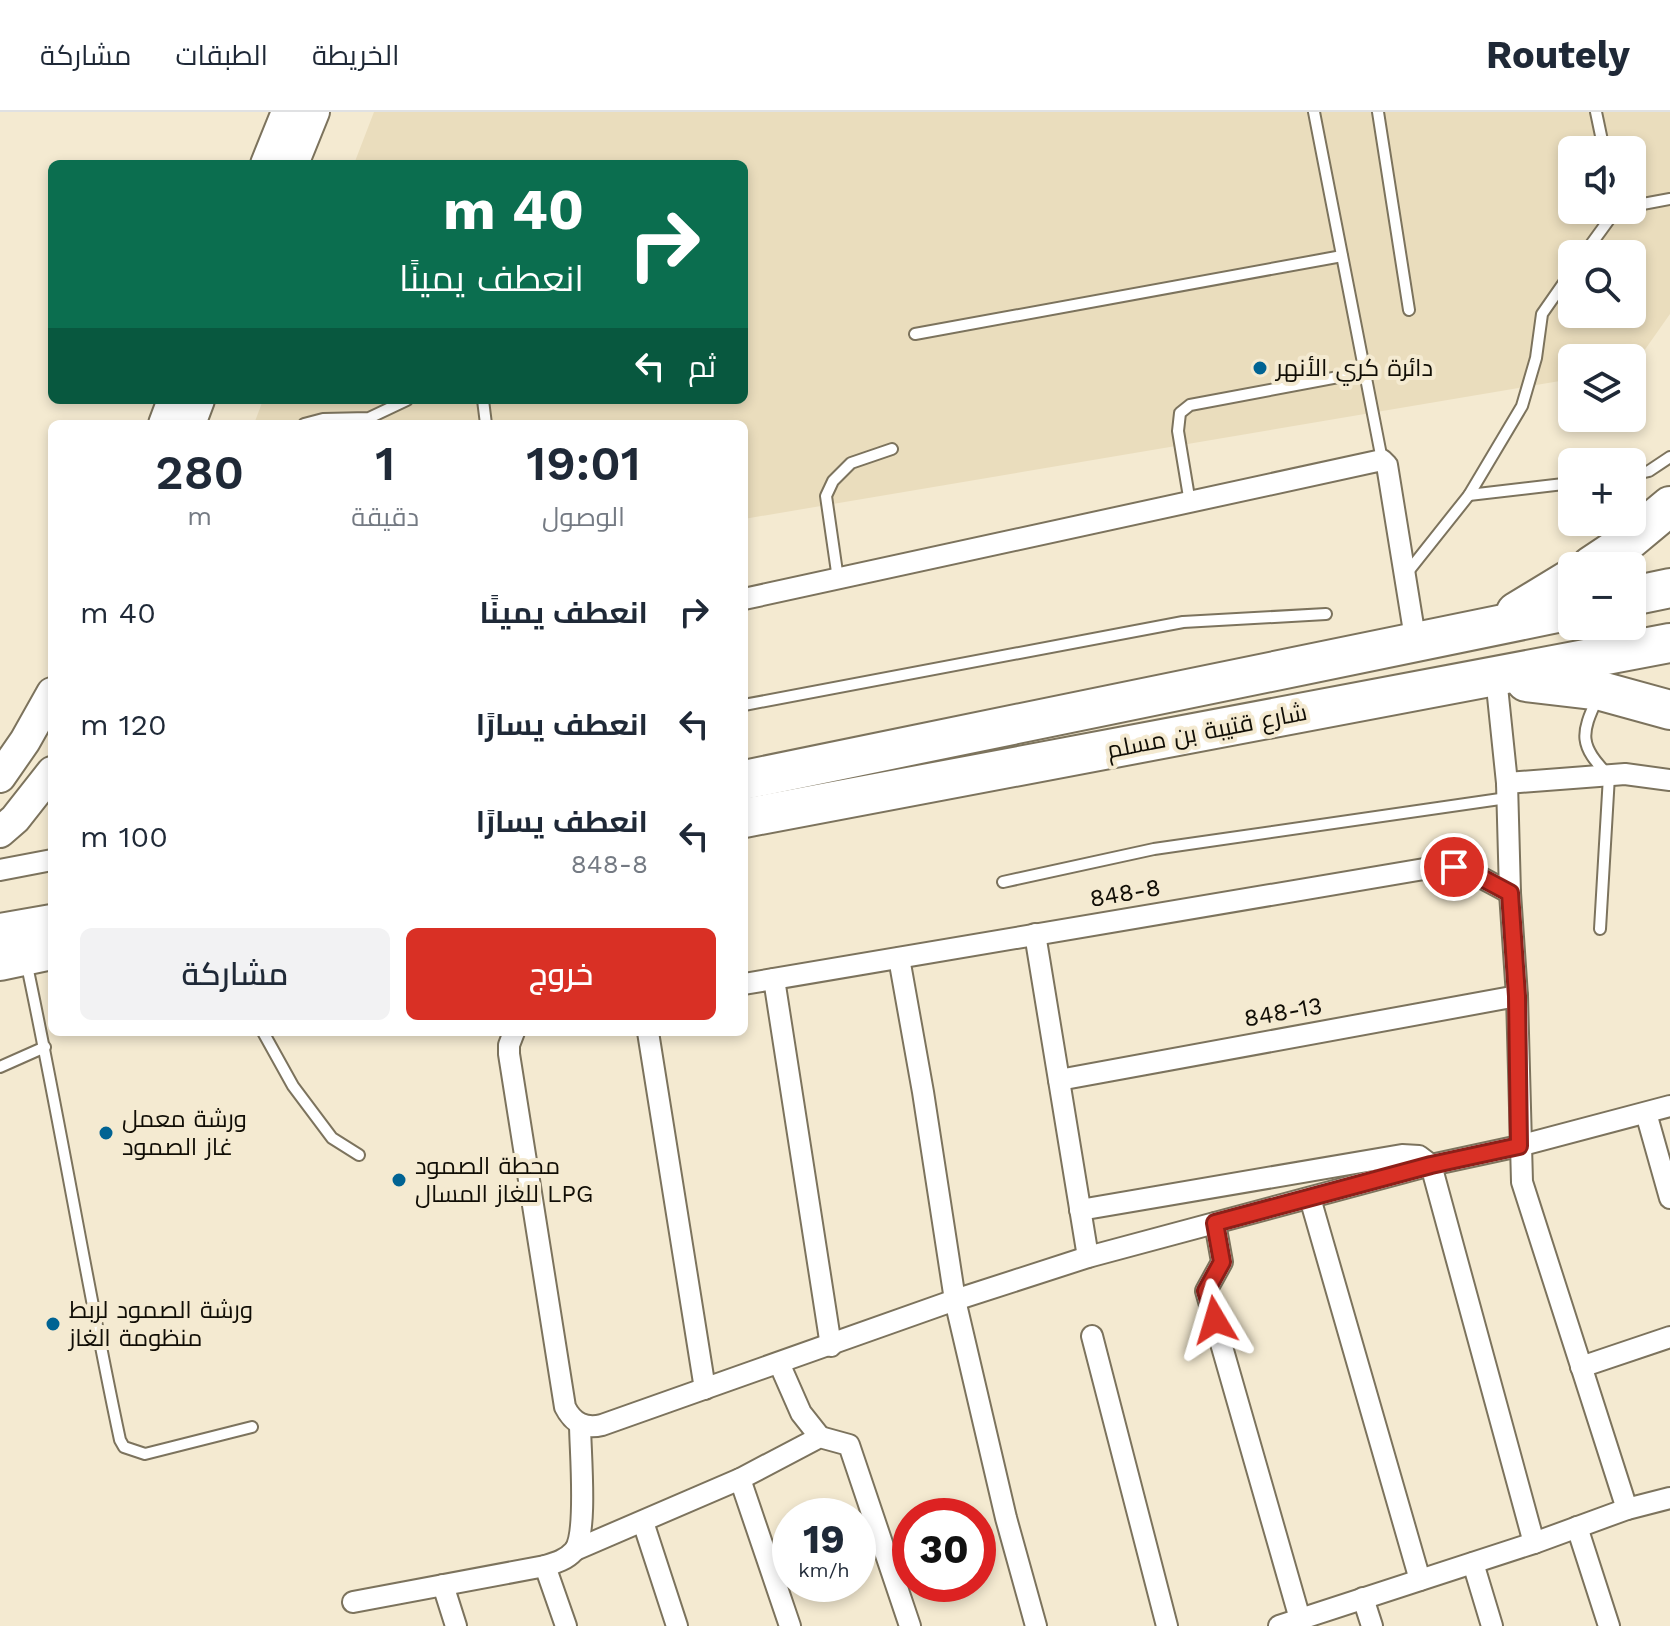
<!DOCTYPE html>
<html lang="ar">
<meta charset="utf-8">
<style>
body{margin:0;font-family:"Work Sans",Cairo,sans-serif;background:#f2f2f3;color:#1f2937;direction:rtl;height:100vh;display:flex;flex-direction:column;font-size:30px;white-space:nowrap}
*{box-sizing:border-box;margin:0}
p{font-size:26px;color:#747a83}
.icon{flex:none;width:44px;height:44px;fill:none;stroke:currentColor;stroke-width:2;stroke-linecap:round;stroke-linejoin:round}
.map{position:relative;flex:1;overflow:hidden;direction:ltr}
.sheet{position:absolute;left:48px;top:308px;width:700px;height:616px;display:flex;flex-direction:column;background:#fff;border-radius:12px;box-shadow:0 4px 12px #0003;direction:rtl}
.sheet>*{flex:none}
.hud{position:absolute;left:48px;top:48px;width:700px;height:244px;border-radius:12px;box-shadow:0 4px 12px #0003;direction:rtl;background:#0b6e4f;color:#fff;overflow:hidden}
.buttons{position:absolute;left:1558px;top:24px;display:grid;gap:16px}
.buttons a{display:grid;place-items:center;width:88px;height:88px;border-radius:12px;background:#fff;box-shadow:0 4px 12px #0003;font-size:40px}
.speed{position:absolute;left:772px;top:1386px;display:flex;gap:16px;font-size:40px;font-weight:700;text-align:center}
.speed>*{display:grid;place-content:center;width:104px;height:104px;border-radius:50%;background:#fff;box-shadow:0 4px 12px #0003;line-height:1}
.speed small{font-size:20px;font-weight:400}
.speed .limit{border:12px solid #d22;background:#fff;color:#111}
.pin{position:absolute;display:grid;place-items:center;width:68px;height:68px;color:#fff;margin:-34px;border:4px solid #fff;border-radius:50%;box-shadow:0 2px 8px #0007}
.me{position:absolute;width:88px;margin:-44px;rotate:353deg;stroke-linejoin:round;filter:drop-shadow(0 0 6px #0008)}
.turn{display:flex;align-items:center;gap:28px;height:168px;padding:0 32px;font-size:36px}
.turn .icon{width:104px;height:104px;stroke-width:2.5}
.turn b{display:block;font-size:56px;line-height:68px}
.then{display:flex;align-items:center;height:76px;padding:0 32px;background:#0003;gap:16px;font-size:30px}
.eta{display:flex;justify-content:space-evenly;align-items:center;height:136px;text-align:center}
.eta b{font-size:48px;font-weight:600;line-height:56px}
.primary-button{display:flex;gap:16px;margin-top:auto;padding:16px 32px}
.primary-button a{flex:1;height:92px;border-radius:12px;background:#d93025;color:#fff;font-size:32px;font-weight:600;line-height:92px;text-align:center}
.primary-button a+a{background:#f2f2f3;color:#1f2937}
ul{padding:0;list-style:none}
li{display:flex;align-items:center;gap:24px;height:112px;padding:0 32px}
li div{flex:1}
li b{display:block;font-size:30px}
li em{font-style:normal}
header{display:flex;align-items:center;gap:48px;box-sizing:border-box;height:112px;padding:0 40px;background:#fff;border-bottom:2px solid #e0e1e3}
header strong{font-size:38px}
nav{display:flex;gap:44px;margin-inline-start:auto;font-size:28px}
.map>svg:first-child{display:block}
</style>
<header>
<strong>Routely</strong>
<nav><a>الخريطة</a><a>الطبقات</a><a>مشاركة</a></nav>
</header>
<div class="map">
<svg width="1670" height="1514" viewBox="0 0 1670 1514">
<rect width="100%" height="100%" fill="#f4ead1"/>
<!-- built -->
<path fill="#eaddbd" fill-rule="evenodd" d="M374,0H1670V202L1632,256V246H1572V267L744,407V312H254L263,288H744V52H354ZM1572,38H1632V98H1572ZM1572,142H1632V202H1572Z"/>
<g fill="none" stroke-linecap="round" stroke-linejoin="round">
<!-- lane casing -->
<g stroke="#7c735d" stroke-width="14">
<g id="lane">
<polyline points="1314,0 1382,348"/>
<polyline points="1378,0 1409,198"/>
<polyline points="1596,0 1604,38"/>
<polyline points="1632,94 1670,87"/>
<polyline points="1584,142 1616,98"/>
<polyline points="915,222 1342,144"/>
<polyline points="483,288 486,312"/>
<polyline points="304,312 323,307 369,306 407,288"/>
<polyline points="1632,363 1649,359 1670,345"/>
<polyline points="1469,383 1572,371"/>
<polyline points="1190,391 1178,319 1180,301 1190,293 1365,260"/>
<polyline points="1407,461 1469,383 1522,294 1536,246 1542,202 1572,159"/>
<polyline points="838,467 826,384 833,369 851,351 892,337"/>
<path d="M1598,585C1580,623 1579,633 1609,664L1600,817"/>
<polyline points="744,593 1183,510 1326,502"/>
<polyline points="1003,770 1154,737 1507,686"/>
<path d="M26,849C60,1008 86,1169 120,1328L124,1335L145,1342L252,1315"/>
<polyline points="263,920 293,974 332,1026 359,1043"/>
<polyline points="0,955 45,935"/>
</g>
</g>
<!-- street casing -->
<g stroke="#7c735d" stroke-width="24">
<g id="street">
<polyline points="744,487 1382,348 1387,353 1416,532"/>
<polyline points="1496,565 1507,671 1510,781 1517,884 1522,1070 1627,1397"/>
<polyline points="1507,671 1625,662 1670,668"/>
<polyline points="0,758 52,748"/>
<polyline points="1035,822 1088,1145"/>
<polyline points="899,846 923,980 955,1188 1006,1406 1036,1514"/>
<polyline points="774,867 831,1234"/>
<polyline points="744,872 1430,756 1467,758 1510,781"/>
<path d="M514,920L509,933V942L565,1295C573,1311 585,1317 602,1313L955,1188L1088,1145L1431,1053L1519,1034L1670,994"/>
<polyline points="648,920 705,1277"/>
<polyline points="1059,968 1517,884"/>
<polyline points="1646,1001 1670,1086"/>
<polyline points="1310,1086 1420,1468"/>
<polyline points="1080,1098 1402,1043 1419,1044 1431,1053 1534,1431"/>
<polyline points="1215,1111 1222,1150 1206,1179 1300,1507"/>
<polyline points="1092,1224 1167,1514"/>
<polyline points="779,1251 801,1301 820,1325"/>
<polyline points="1581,1255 1670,1225"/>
<polyline points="740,1367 790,1514"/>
<polyline points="643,1410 677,1514"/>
<polyline points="1577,1415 1609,1514"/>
<polyline points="575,1438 740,1367 820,1325 849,1333 910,1514"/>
<polyline points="1473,1451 1492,1514"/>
<polyline points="545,1454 566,1514"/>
<polyline points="443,1473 456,1514"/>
<polyline points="1363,1486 1372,1514"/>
<path d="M353,1490L545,1454C555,1451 566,1448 574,1439C588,1422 580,1338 580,1312"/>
<polyline points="1279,1514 1534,1431 1627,1397 1670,1386"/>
</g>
</g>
<!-- secondary casing -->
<g stroke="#7c735d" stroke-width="34">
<g id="secondary">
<polyline points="266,52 287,0"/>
<polyline points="293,52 314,0"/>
<polyline points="164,312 173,288"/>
<polyline points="190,312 199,288"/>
<polyline points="0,665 25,629 52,581"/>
<polyline points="0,720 15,707 52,660"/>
</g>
</g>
<!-- highway casing -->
<g stroke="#7c735d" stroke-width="42">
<g id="highway">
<polyline points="1591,454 1627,430 1670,394"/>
<polyline points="1632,484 1670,476"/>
<polyline points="1516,500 1572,466"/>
<polyline points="1526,570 1601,579 1670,598"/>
<polyline points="744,668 1572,498"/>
<polyline points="744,706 1670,531"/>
<polyline points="0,821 52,812"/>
<polyline points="0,849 52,838"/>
</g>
</g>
<!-- lane -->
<use href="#lane" stroke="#fff" stroke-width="10"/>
<!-- street -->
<use href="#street" stroke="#fff" stroke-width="20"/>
<!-- secondary -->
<use href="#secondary" stroke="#fff" stroke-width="30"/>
<!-- highway -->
<use href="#highway" stroke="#fff" stroke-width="38"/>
</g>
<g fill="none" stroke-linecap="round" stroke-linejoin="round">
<!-- route casing -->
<g stroke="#8d1f18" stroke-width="20">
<polyline id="route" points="1215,1208 1206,1179 1222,1150 1215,1111 1431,1053 1519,1034 1517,884 1510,781 1467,758 1454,755"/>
</g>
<!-- route -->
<use href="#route" stroke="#d93025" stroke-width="14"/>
</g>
<!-- markers -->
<g fill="#006393" stroke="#f4ead1" stroke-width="3">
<circle cx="1260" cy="256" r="8"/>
<circle cx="106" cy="1021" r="8"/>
<circle cx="399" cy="1068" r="8"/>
<circle cx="53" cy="1212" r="8"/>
</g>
<g text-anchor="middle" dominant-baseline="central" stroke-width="8" stroke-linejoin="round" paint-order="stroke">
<!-- poi labels -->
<g font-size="24" fill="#110e06" stroke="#f4ead1" text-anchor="start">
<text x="1276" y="256">دائرة كري الأنهر</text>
<text x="122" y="1007">ورشة معمل<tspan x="122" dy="28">غاز الصمود</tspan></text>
<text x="415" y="1054">محطة الصمود<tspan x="415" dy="28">للغاز المسال LPG</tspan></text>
<text x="69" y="1198">ورشة الصمود لربط<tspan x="69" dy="28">منظومة الغاز</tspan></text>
</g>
<!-- street labels -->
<g font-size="24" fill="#110e06" stroke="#f4ead1">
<text transform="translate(1207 619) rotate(-11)">شارع قتيبة بن مسلم</text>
<text transform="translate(1125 781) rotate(-10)">848-8</text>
<text transform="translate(1283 900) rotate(-10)">848-13</text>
</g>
</g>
</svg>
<div class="buttons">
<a><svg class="icon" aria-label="sound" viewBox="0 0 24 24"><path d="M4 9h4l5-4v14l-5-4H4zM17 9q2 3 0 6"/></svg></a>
<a><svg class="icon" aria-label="search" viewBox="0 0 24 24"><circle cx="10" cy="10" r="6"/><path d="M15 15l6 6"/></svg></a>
<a><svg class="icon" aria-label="layers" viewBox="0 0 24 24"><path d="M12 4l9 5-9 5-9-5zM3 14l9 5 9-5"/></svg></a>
<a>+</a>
<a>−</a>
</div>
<div class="speed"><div>19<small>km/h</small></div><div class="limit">30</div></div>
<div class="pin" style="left:1454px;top:755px;background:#d93025"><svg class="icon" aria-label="arrive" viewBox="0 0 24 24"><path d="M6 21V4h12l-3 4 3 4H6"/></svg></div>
<svg class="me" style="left:1215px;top:1208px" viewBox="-20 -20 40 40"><path d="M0-17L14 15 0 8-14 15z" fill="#d93025" stroke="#fff" stroke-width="4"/></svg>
<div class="hud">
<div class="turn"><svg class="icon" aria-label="right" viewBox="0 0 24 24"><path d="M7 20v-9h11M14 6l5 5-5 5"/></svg><div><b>40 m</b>انعطف يمينًا</div></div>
<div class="then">ثم<svg class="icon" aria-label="left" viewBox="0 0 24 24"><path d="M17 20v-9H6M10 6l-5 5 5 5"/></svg></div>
</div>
<section class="sheet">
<div class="eta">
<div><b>19:01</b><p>الوصول</p></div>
<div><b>1</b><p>دقيقة</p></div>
<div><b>280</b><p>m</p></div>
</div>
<ul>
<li><svg class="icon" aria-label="right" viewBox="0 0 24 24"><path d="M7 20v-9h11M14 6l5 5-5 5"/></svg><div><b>انعطف يمينًا</b></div><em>40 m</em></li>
<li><svg class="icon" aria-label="left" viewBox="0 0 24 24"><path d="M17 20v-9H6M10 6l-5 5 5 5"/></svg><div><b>انعطف يسارًا</b></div><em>120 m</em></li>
<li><svg class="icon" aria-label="left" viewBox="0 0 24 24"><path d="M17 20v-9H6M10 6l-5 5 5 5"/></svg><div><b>انعطف يسارًا</b><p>848-8</p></div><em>100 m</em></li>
</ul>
<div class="primary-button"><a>خروج</a><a>مشاركة</a></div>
</section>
</div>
